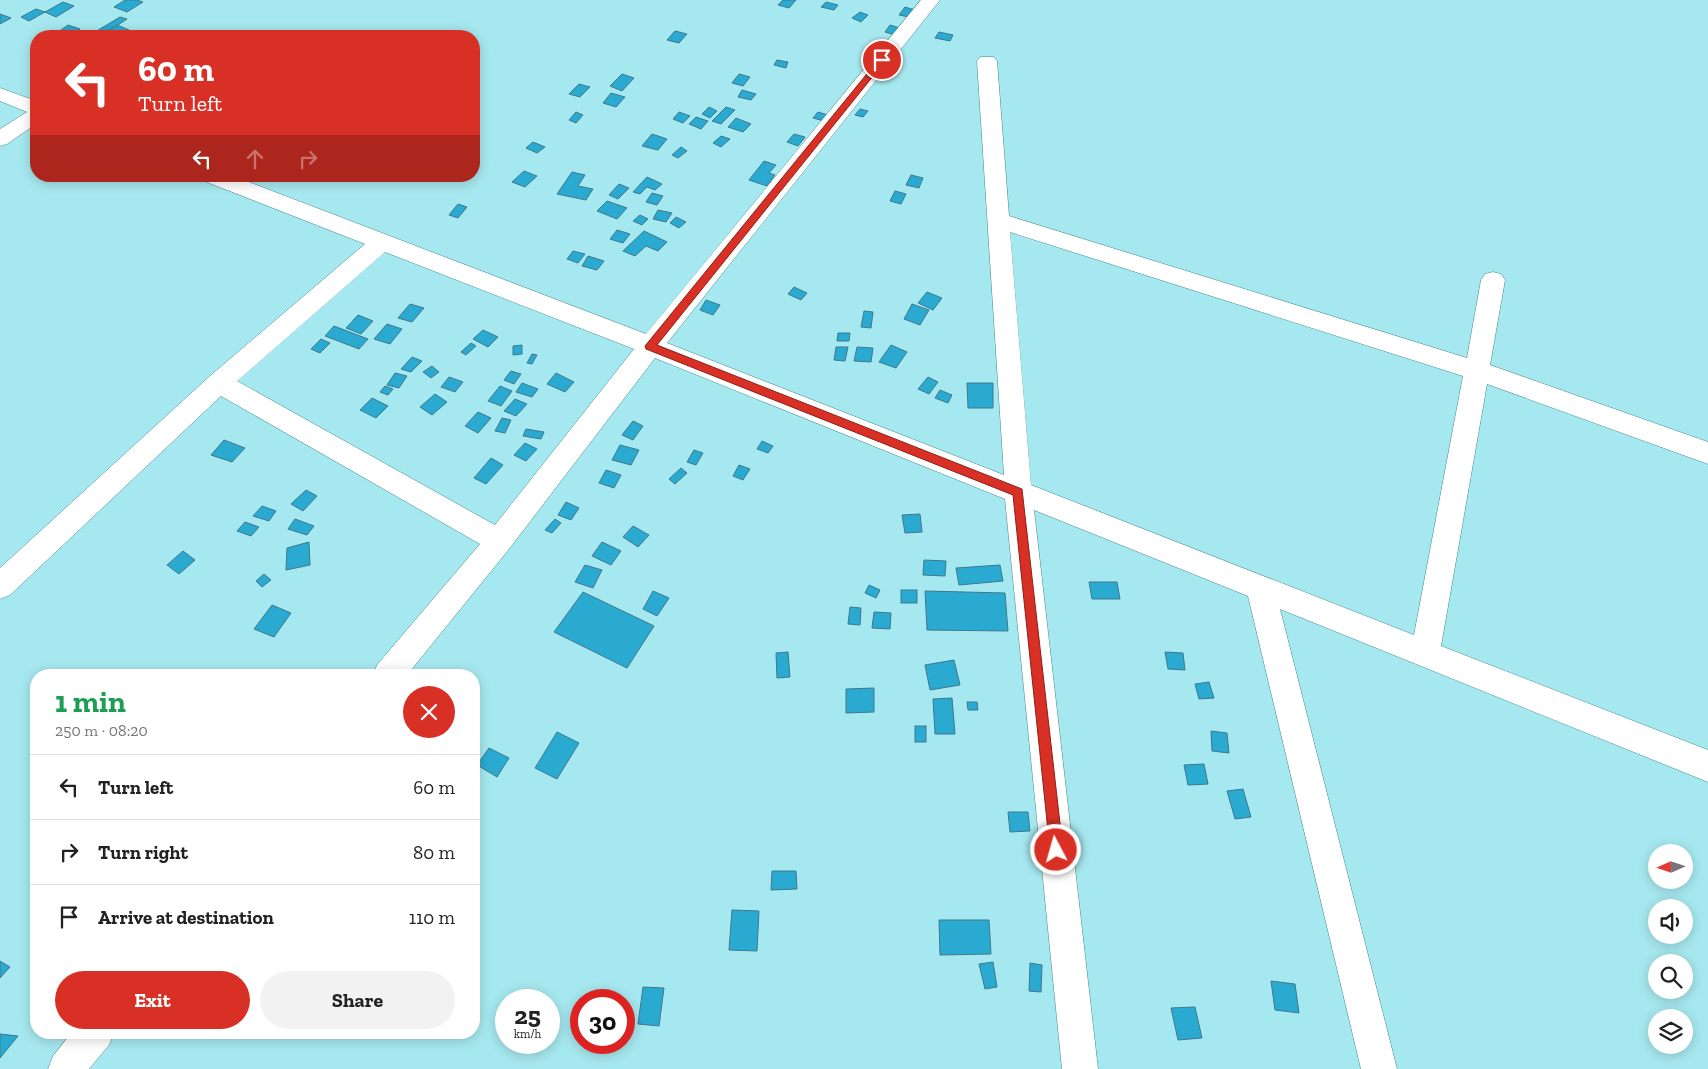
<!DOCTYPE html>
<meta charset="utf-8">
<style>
body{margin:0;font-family:"Zilla Slab",serif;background:#f2f2f2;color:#222;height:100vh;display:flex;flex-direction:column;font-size:19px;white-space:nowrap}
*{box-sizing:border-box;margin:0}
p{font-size:16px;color:#767676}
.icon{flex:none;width:28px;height:28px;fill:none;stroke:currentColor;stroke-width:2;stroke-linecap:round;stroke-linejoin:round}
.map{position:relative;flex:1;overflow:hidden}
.details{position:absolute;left:30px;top:669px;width:450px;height:370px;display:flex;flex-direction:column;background:#fff;border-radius:20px;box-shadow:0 2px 12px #0003}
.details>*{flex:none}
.guide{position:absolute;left:30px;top:30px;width:450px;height:152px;border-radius:20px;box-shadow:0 2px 12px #0003;background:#d93025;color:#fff;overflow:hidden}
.needle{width:32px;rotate:267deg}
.buttons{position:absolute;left:1648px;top:844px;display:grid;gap:10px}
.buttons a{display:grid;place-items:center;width:45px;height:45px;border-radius:50%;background:#fff;box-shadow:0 2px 12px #0003;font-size:25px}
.speed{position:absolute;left:495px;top:989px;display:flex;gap:10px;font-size:25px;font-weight:700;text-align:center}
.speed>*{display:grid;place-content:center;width:65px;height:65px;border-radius:50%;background:#fff;box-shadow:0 2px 12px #0003;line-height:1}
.speed small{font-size:12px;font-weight:400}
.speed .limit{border:8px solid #d22;background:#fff;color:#111}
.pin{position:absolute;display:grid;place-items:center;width:42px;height:42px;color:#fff;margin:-21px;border:2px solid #fff;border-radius:50%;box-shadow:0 1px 5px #0007}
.me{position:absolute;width:55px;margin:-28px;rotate:354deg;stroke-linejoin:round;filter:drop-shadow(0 0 4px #0008)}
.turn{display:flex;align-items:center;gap:18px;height:105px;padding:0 25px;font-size:22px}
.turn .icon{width:65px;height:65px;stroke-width:2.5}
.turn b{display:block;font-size:35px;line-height:42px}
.lanes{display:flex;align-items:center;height:48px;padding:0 25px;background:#0003;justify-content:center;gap:25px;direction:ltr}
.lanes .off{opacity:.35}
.round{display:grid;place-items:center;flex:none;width:52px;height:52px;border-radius:26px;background:#f2f2f2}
.summary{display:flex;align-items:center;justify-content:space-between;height:85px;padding:0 25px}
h1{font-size:30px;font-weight:700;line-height:38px;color:#1e9e55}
.button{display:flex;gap:10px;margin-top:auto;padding:10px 25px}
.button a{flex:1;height:58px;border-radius:30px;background:#d93025;color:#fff;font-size:20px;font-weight:700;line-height:58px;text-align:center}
.button a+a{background:#f2f2f2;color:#222}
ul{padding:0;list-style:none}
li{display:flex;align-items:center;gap:15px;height:65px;padding:0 25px;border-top:1px solid #e0e0e0}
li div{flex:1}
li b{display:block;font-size:19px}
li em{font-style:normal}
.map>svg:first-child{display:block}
</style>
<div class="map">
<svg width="1708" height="1069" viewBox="0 0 1708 1069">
<rect width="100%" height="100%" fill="#a6e8ef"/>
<!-- building -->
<g fill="#2baad1" stroke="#40788d">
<polygon points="125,0 137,0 143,2 127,12 114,7"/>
<polygon points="783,0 796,0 789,8 778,5"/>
<polygon points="63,2 74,6 56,17 45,12"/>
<polygon points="826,2 838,5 834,10 821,7"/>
<polygon points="905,7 915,10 909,17 899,15"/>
<polygon points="36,9 45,12 29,21 21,17"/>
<polygon points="860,12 868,15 861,22 852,18"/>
<polygon points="0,14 11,18 0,24"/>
<polygon points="120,17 127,19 103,35 95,32"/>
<polygon points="68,25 80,29 69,36 54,35"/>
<polygon points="117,25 129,30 118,36 104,33"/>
<polygon points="890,25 900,28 895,35 885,32"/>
<polygon points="675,31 687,34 679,43 667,40"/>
<polygon points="939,32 953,35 950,41 935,38"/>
<polygon points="777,60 788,62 786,68 774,65"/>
<polygon points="622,74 634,78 622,91 610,86"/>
<polygon points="739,74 750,77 743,86 732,83"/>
<polygon points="579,84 590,87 580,97 569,94"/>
<polygon points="742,90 756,94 751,100 738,97"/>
<polygon points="611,93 625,97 616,107 603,103"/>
<polygon points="709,107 717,111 710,118 702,114"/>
<polygon points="726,107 735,110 721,124 712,121"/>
<polygon points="860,109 868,111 863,117 855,115"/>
<polygon points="576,112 583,115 576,123 569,120"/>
<polygon points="679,112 690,116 683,123 673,119"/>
<polygon points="818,112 832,116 828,122 813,118"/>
<polygon points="696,117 708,121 701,129 689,124"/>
<polygon points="736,118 751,124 743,132 728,127"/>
<polygon points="652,134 667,139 658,150 642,146"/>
<polygon points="794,134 805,137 798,146 787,142"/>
<polygon points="721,136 730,139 721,147 713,143"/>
<polygon points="533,142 545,147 537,153 526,148"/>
<polygon points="681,147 687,151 678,158 672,155"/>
<polygon points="764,161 776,165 769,173 775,175 767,186 749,180"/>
<polygon points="524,171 537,176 525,187 512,182"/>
<polygon points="572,172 585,175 578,186 593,189 586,200 557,194"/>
<polygon points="911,175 923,178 919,188 906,185"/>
<polygon points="647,177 662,184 655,190 647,187 640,194 633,192"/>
<polygon points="619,184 629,188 618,199 609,195"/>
<polygon points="895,191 906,194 901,204 890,201"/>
<polygon points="652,193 663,196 657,205 646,202"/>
<polygon points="607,201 627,208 617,219 597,211"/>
<polygon points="458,204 467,207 458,218 449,215"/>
<polygon points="658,210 672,213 666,222 653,219"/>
<polygon points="640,215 648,219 642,225 633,221"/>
<polygon points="676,217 686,222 679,228 670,223"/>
<polygon points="617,230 630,234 623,243 610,239"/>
<polygon points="644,231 667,242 658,251 646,246 635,256 623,251"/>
<polygon points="573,251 585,254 578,263 567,259"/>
<polygon points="588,256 604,261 597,270 582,266"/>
<polygon points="794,287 807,293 801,300 788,294"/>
<polygon points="927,292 942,298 933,310 918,303"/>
<polygon points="706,300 720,305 713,315 700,310"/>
<polygon points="410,304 424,308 412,322 398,318"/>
<polygon points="912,304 929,310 920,325 904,319"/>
<polygon points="864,311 873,312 871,328 861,327"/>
<polygon points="358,315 373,321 361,334 346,328"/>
<polygon points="387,324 402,329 390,344 374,339"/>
<polygon points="334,326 368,339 359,349 325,336"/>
<polygon points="483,330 498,337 488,347 473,339"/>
<polygon points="838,333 850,333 849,341 837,341"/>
<polygon points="321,339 330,343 320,353 311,349"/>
<polygon points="471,343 476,346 466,355 461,352"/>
<polygon points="522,345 522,354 513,355 513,346"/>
<polygon points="891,345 907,352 896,368 879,362"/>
<polygon points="836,347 848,347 845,361 834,360"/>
<polygon points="857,347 873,348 871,362 854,361"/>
<polygon points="532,354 537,355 532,364 527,363"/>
<polygon points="412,357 422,361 411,372 401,369"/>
<polygon points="432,366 439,372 431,378 423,372"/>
<polygon points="511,371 521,374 514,384 504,380"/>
<polygon points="395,373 407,376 399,388 387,385"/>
<polygon points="556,373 574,382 565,392 547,384"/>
<polygon points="449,377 463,382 455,392 441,387"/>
<polygon points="928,377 938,382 929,394 918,389"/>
<polygon points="522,383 538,389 532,397 516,392"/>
<polygon points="967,383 993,383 993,408 968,408"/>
<polygon points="385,386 393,389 388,395 380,392"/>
<polygon points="500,386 512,391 501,406 488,401"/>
<polygon points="940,390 952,395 948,403 935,398"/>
<polygon points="435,394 447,402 432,415 420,407"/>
<polygon points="372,398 388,406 376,418 360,410"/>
<polygon points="515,399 527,404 516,416 504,411"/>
<polygon points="478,412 491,418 478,433 465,426"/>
<polygon points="502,418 511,420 505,433 495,431"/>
<polygon points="633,421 643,426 633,440 622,435"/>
<polygon points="526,429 544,432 541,439 523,436"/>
<polygon points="224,440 245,448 232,462 211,455"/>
<polygon points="762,441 773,446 768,453 757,449"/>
<polygon points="525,443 537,449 526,461 514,455"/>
<polygon points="620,445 639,450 631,465 612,460"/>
<polygon points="694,450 703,453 696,465 687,462"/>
<polygon points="491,458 503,465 486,484 474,478"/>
<polygon points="739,465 750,469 743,480 733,476"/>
<polygon points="681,468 687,473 675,484 669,479"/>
<polygon points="606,470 621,475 614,488 599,483"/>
<polygon points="306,490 317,496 303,511 291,504"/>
<polygon points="566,502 579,508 571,520 558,515"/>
<polygon points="262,506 276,511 269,521 253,516"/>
<polygon points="920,514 922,532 905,533 902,515"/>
<polygon points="295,519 314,526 307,535 288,529"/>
<polygon points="555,519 561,523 552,533 545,530"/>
<polygon points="245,522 259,527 251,536 237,531"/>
<polygon points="633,526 649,535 638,547 623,537"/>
<polygon points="309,542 310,565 286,570 287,548"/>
<polygon points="602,542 621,551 611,565 592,556"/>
<polygon points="183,551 195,560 179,574 167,565"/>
<polygon points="924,560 946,561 945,576 923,575"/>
<polygon points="585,565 602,570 593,588 575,582"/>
<polygon points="1000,565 1003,581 959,585 956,568"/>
<polygon points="264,574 271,580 262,587 256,581"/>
<polygon points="1089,582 1117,582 1120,599 1092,599"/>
<polygon points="869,585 880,590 876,598 865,593"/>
<rect x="901" y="590" width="16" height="13"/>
<polygon points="653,591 669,598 657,616 643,609"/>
<polygon points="925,591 1005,593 1008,631 927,630"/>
<polygon points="583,592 654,626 627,668 554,632"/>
<polygon points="272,605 291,613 274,637 254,629"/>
<polygon points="850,607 861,608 860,625 848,624"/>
<polygon points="874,612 891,613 890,629 872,628"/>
<polygon points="788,652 790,677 777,678 776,653"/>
<polygon points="1165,652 1183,653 1185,670 1168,669"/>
<polygon points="954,660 960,685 930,690 925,665"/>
<polygon points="1209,682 1214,698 1199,699 1195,684"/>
<polygon points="874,688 874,712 846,713 846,689"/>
<polygon points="952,698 955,734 935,734 933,699"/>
<polygon points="967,702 977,702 978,710 968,710"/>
<rect x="915" y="726" width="11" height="16"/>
<polygon points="1211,731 1227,733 1229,753 1212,751"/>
<polygon points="557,732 579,743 557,779 535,768"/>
<polygon points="489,748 509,758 497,777 477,765"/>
<polygon points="1204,764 1208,784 1188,785 1184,765"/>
<polygon points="1243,789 1251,817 1235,819 1227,791"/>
<polygon points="1008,812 1028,812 1030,831 1010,832"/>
<polygon points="772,871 796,871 797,889 771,890"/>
<polygon points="732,910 759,911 757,951 729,950"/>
<polygon points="939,920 989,920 991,954 940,955"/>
<polygon points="0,961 10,967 0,978"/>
<polygon points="993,962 997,987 985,989 979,964"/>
<polygon points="1030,963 1042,965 1041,992 1029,991"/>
<polygon points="1271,981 1295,984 1299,1013 1275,1010"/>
<polygon points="643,987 664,988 659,1026 638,1024"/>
<polygon points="1195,1007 1202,1038 1178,1040 1171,1008"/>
<polygon points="0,1034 18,1036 0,1058"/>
</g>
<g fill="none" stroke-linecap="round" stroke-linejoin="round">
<!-- minor casing -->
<g stroke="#46878d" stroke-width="1">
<g id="minor">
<path d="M921,0H940L667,343L1004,475L977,61L980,57H994L997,61L1009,216L1467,358L1481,280L1485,274L1493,272L1501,274L1505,280L1490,365L1708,442V464L1487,384L1441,646L1708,750V782L1280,609L1397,1069H1361L1248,596L1034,510L1098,1069H1062L1005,499L655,358L509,549L407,675H373L377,665L480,544L221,396L10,595L0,599V568L210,376L365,244L204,181L201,176H233L646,334ZM1010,232L1463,376L1414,635L1031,485ZM385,252L634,349L495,525L237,381Z"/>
<polygon points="0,88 36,101 36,124 7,144 0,146 0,129 27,112 0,101"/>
<polygon points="72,1032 114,1032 109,1045 89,1069 48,1069 53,1056"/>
</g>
</g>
<!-- minor -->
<use href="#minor" fill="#fff" fill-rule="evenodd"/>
</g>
<!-- route -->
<polygon fill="#d93025" stroke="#8d1f18" points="879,59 886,60 657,345 1022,489 1063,850 1061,855 1056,857 1052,855 1050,850 1013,495 646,349 645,346"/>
</svg>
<div class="buttons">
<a><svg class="needle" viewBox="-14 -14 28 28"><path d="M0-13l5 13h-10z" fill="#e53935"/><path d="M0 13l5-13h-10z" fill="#767676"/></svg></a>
<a><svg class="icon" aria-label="sound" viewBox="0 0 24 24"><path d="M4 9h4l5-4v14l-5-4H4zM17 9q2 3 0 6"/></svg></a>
<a><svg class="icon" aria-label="search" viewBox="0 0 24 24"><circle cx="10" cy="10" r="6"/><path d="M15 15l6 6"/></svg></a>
<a><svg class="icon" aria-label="layers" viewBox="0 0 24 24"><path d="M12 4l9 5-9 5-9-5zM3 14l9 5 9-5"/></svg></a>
</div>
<div class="speed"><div>25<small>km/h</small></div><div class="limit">30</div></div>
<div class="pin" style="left:882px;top:60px;background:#d93025"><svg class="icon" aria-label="arrive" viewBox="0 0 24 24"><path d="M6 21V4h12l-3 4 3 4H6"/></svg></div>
<svg class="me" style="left:1056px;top:850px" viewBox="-20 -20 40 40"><circle r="17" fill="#d93025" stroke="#fff" stroke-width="3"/><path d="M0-11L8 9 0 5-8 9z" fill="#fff"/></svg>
<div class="guide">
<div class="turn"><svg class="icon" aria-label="left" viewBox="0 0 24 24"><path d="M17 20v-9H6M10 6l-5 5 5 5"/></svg><div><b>60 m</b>Turn left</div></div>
<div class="lanes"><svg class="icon" aria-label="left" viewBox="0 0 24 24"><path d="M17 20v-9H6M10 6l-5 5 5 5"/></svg><svg class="icon off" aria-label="ahead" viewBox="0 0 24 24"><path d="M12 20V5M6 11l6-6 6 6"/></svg><svg class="icon off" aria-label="right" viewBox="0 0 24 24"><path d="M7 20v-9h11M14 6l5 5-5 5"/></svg></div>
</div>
<section class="details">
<div class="summary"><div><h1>1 min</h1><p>250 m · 08:20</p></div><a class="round" style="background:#d93025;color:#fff"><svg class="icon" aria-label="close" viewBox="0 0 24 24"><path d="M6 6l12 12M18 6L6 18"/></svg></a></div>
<ul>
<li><svg class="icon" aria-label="left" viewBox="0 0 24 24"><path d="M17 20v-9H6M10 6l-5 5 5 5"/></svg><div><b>Turn left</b></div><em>60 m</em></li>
<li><svg class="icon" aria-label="right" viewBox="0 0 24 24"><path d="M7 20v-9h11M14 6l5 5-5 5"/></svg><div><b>Turn right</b></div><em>80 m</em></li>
<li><svg class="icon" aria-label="arrive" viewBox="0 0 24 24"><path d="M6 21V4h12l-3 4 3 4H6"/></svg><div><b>Arrive at destination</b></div><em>110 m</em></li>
</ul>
<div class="button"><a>Exit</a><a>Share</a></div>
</section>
</div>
